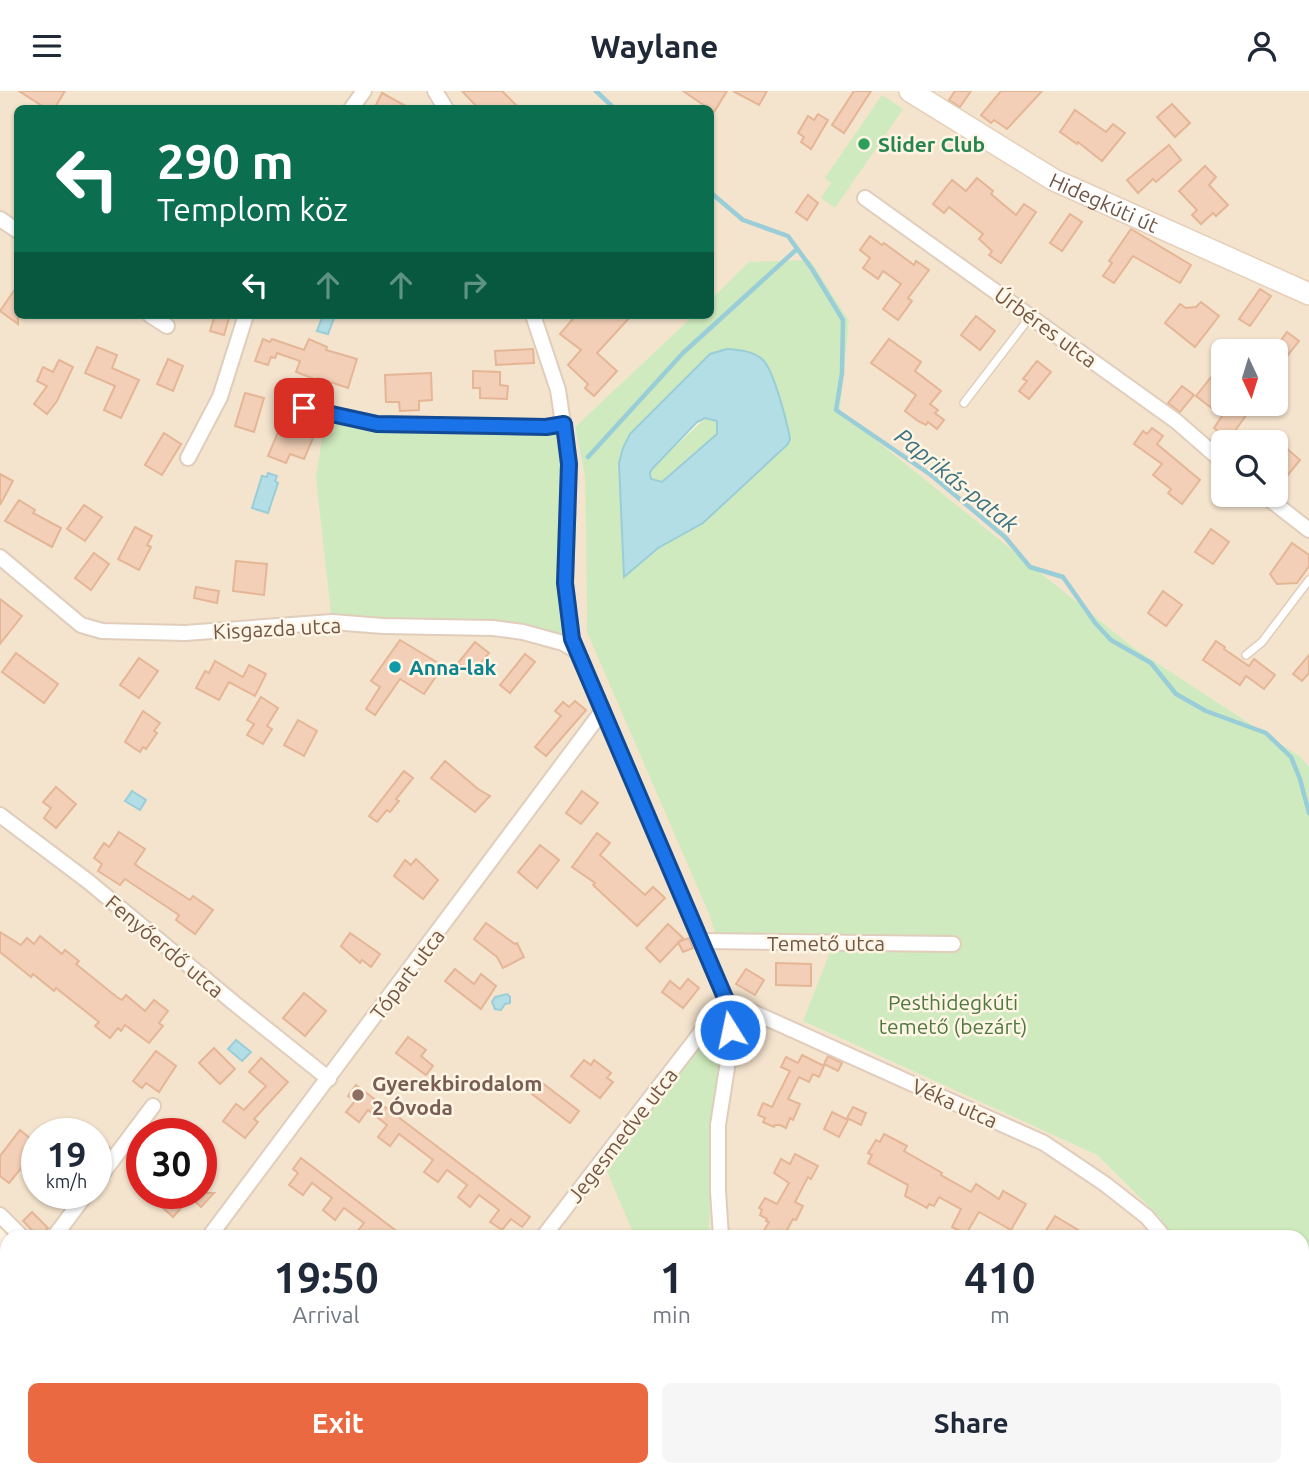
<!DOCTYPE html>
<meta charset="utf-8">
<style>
body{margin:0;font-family:Ubuntu,sans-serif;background:#f6f6f7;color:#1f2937;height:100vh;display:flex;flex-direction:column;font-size:26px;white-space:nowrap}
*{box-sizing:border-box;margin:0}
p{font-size:23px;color:#747a83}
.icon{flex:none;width:38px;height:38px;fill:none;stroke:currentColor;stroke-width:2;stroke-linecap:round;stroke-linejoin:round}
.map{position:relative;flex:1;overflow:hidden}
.drawer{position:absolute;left:0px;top:1139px;width:1309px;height:247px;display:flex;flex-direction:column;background:#fff;border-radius:21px 21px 0 0;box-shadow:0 2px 5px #0004}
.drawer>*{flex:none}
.guide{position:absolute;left:14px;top:14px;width:700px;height:214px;border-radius:10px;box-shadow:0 2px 5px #0004;background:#0b6e4f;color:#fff;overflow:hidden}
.needle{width:46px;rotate:176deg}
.controls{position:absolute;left:1211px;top:248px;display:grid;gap:14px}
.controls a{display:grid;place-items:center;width:77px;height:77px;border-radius:10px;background:#fff;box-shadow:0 2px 5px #0004;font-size:35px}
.speed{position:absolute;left:21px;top:1027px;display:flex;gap:14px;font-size:35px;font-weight:700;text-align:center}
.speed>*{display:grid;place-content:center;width:91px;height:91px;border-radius:50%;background:#fff;box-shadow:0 2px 5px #0004;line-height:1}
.speed small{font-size:18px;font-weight:400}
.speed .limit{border:10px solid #d22;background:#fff;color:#111}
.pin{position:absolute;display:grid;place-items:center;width:60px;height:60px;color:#fff;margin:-30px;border-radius:14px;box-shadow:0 4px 10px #0006}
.me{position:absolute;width:77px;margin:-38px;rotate:350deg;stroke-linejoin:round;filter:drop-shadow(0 0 5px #0008)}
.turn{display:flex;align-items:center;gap:24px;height:147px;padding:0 28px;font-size:32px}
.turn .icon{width:91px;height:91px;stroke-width:2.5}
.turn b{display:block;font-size:49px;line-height:60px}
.lanes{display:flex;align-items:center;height:66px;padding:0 28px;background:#0003;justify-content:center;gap:35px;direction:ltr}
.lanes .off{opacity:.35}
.eta{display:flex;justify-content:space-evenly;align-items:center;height:119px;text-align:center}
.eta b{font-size:42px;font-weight:600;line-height:49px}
.button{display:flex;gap:14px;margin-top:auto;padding:14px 28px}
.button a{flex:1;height:80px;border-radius:10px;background:#ea6940;color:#fff;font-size:28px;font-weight:600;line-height:80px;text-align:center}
.button a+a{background:#f6f6f7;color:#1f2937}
header{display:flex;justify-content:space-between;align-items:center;height:91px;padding:0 28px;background:#fff;font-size:32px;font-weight:600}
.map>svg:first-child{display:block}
</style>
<header><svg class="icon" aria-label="menu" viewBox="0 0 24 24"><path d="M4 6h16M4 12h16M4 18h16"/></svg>Waylane<svg class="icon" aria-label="person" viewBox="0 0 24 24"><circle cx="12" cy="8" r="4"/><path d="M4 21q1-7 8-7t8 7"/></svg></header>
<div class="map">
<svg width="1309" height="1385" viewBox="0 0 1309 1385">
<rect width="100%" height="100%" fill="#fdf2df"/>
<!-- residential -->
<g fill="#f4e3cd" fill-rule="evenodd">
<path d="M0,0H1309V676L1301,666L1134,557L840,320L849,230L749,171L711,208L710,18H18V224H694L575,336L585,386L587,541L946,620L803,930L1097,1064L1161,1128L1172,1146H9L0,1137ZM1223,261H1276V313H1223ZM1223,352H1276V404H1223ZM37,1043H96V1102H37ZM142,1043H201V1102H142Z"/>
<polygon points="290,1379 1087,1379 1083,1385 300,1385"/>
</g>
<!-- green -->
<g fill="#cfeabe" fill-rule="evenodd">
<polygon points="882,4 903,18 835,117 821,107 831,92 825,87"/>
<path d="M810,169L849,230L840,320L1134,557L1301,666L1309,676V1385H1083L1087,1379H1302V1146H1172L1161,1128L1097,1064L803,930L831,859L719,856L710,825L587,541L585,386L575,336L694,224H710L711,208L749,171ZM727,258L752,262L783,322L789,339L703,432L658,457L624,485L630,343L710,263Z"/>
<polygon points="326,323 377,333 564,333 572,548 523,541 332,531 316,386"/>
<polygon points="705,327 717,330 718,343 662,392 651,388 652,378"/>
<polygon points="716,918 727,925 712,1034 709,1146 635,1146 604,1073"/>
<polygon points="659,1379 725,1379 725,1385 666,1385"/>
</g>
<!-- water -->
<g fill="#b3dee6" stroke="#99cdd8" stroke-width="2" fill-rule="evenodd">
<polygon points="323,224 335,224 328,243 317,240"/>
<path d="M727,258C739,259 754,260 763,269C774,280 787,331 790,348L788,353L703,432L658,457L624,486L619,372L623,357L630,343L710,263ZM705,327L717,330V343L662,391L651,388L650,382L652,378L697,331Z"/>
<polygon points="268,382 277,385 275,390 278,392 268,422 252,417 262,385 267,386"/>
<polygon points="132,700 146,709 140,719 125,710"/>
<polygon points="507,903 510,906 510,912 505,913 501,919 495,918 492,911 495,906"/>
<polygon points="236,949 251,961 242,970 228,958"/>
</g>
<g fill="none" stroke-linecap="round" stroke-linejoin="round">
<!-- stream -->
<g stroke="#99cdd8" stroke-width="4.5">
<polyline points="596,0 615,18"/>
<polyline points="710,101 743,129 788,145 812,178 843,229 842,282 836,319 931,384 1005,446 1030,476 1063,486 1096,533 1111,549 1151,572 1176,603 1206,620 1266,642 1291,666 1300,688 1309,722"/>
<polyline points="588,366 683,262 797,158"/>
</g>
</g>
<!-- building -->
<g fill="#f2cfb6" stroke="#e5b696" stroke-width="2">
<polygon points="19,0 65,0 54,18 47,18"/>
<polygon points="462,0 502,0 520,18 479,18"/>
<polygon points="683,0 727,0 714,21"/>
<polygon points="733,0 767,0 759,14"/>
<polygon points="854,0 871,0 844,42 832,34"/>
<polygon points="955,0 971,0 960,16 949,9"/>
<polygon points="1001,0 1042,0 1007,38 994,29 991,32 981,24"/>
<polygon points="382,2 411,18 374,18"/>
<polygon points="1172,13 1190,32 1175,46 1157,26"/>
<polygon points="1075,19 1106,41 1113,33 1125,42 1102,70 1078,51 1077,53 1060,41"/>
<polygon points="818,23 828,29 811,58 801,51 804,46 798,42 808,25 814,29"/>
<polygon points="1169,54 1181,69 1156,91 1153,88 1138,102 1127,89"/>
<polygon points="1205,75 1216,86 1209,94 1228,114 1216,125 1213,122 1201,133 1192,124 1197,119 1179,100"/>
<polygon points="977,87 993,100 991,103 1016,124 1024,113 1036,121 1001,172 989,164 992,160 979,148 983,143 949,116 944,122 933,113 952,89 966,100"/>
<polygon points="808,104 818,112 807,129 796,121"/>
<polygon points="1070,123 1082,131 1062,160 1050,152"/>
<polygon points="1131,138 1191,174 1180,192 1133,165 1114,192 1103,185 1112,172 1109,170"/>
<polygon points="870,145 882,154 884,152 914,174 916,170 929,179 908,207 912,210 898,229 883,218 901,193 883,180 878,188 863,177 870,167 860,159"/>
<polygon points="18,194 18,233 0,220"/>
<polygon points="1260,198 1271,205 1250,235 1239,228"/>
<polygon points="1201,211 1219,225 1195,256 1165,232 1180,213 1186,217 1196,216"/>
<polygon points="215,224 230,224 224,244 210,240"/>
<polygon points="576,224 632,224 597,262 617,280 594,305 585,297 588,293 568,274 581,259 560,243"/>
<polygon points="976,225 995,240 980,259 961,244"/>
<polygon points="1287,241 1299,250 1284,269 1273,260"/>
<polygon points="263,248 270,251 272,248 304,259 309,248 327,256 326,259 357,268 348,297 318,287 317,289 296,281 300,270 277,262 275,267 271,266 268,274 255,270"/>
<polygon points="889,248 921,271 915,280 941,300 930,313 938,319 935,322 944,329 937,338 928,331 926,334 918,330 905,320 916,304 871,272"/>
<polygon points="97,256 117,264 112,277 139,289 121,327 104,319 115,295 85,282"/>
<polygon points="533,258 534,272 496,274 495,260"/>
<polygon points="168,268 183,275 173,300 157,293"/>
<polygon points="59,269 73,276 57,310 47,323 34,313 47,295 37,290 43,276 53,281"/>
<polygon points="1037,270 1051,281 1029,308 1019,300 1027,290 1023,288"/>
<polygon points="473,280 500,281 500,294 508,295 507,308 480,307 480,297 473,297"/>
<polygon points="431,282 432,309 419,310 419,319 400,320 399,311 386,311 385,284"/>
<polygon points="1212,285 1223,294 1223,313 1233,313 1247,323 1229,348 1214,337 1222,325 1196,305"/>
<polygon points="1182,295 1194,304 1180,321 1168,312"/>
<polygon points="245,302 264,307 254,341 235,335"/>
<polygon points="284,327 316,340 304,368 290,363 286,372 268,365"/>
<polygon points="1152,337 1163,345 1157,353 1200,389 1182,413 1168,402 1171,398 1153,384 1162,373 1134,353 1143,340 1147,343"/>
<polygon points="164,342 181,353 162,384 145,374"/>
<polygon points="1284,355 1300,369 1282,391 1276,386 1276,365"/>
<polygon points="0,383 13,390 0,414"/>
<polygon points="19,409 35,419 33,422 61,437 52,456 5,430"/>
<polygon points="84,414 102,426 85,450 67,438"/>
<polygon points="135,436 152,445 147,454 151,456 139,479 118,468"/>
<polygon points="1211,438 1229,451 1213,473 1195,461"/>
<polygon points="1292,452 1309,464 1309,475 1297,492 1277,493 1270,483"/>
<polygon points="94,462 109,473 91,499 75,487"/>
<polygon points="236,470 267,473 264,504 233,500"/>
<polygon points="196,496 219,500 217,512 194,507"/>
<polygon points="1163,500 1182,514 1166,535 1148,522"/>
<polygon points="0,508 22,525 0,553"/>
<polygon points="400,549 443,575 424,603 400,588 375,624 366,618 380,596 371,590"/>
<polygon points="1216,550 1225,556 1224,558 1249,575 1254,568 1275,584 1264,598 1246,585 1240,594 1203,569"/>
<polygon points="475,551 489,562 472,583 458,572"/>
<polygon points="16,562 58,593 44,612 2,581"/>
<polygon points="525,563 535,571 510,602 500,594"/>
<polygon points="1309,564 1309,582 1302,590 1293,583"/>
<polygon points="139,567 158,580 139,607 120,594"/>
<polygon points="215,570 243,586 249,574 266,583 255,605 229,591 219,609 196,597 205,580 209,582"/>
<polygon points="261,606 278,617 267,635 272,638 263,653 247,644 254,633 247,629"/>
<polygon points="575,610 586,619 546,665 535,656 561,625 555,620 563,611 569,616"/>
<polygon points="143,620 160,632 154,640 157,642 146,658 143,656 140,661 125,651"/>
<polygon points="298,629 317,640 304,665 284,654"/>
<polygon points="445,670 478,698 490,705 475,721 431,687"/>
<polygon points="404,680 413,687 396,708 399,710 390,721 387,719 377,731 369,725"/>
<polygon points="56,696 76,713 56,737 44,727 51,717 43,711"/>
<polygon points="582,700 598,712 581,733 566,722"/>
<polygon points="119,741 145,758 135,773 140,777 190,809 193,805 213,819 195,843 176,829 179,824 125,788 120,794 98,780 102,773 94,767 104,752 109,756"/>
<polygon points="597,742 610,752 600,764 645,804 653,796 665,807 637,835 593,794 595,792 572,776"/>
<polygon points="540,754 559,769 537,797 518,781"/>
<polygon points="416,768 438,789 423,808 394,785 405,769 411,774"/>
<polygon points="486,832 515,853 517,852 524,866 503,877 497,866 474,848"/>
<polygon points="668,833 683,847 660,871 646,857"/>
<polygon points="0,841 21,854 27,847 34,853 40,845 62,863 65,859 79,870 76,873 118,907 122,909 126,904 145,920 154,909 168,920 159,932 163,935 149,952 125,934 121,940 118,937 110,947 95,935 99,931 56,897 54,900 33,883 31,886 0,861"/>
<polygon points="350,842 380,863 371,876 362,869 360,872 341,855"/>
<polygon points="689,847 693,857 683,861 678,851"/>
<polygon points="776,872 811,873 811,895 776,894"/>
<polygon points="455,878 474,893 481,883 496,895 481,918 445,890"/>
<polygon points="746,878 764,889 755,904 736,893"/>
<polygon points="688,888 699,897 683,917 662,901 670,890 680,898"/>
<polygon points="304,902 326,920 305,945 283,927"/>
<polygon points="408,946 426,959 421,965 433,975 426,984 396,962"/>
<polygon points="214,957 235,978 220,993 199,972"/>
<polygon points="156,960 176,975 159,1001 146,992 142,997 133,990"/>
<polygon points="802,964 824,975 819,986 813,983 809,991 799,986 788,1008 800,1013 793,1029 790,1027 786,1037 780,1034 775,1034 774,1036 763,1031 765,1027 758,1024 763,1012 772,1016 790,980 781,976 786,966 798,972"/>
<polygon points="828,965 842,972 838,980 824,973"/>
<polygon points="261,967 288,991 254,1028 258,1031 245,1047 223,1030 236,1013 244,1019 266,995 249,981"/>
<polygon points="584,969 591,974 594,969 611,982 607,987 613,991 600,1007 571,985"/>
<polygon points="541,991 579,1020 570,1032 532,1003"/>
<polygon points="356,994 530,1126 522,1136 511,1128 502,1139 490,1131 499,1119 479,1104 470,1116 458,1106 467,1094 447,1079 438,1091 424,1081 433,1069 399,1043 390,1055 378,1046 387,1034 368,1019 359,1031 346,1021 355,1010 348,1005"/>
<polygon points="853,1016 866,1022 861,1034 847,1027"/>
<polygon points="832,1021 848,1029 839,1046 824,1038"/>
<polygon points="20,1039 37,1053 28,1063 31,1065 9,1092 0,1085 0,1065"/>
<polygon points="884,1043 907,1055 904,1060 942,1082 941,1084 971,1101 976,1093 999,1108 1003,1100 1026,1113 1011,1139 979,1121 966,1143 952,1136 961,1118 939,1106 934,1115 929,1113 927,1117 905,1105 908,1094 868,1072 872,1064 868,1062 876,1049 880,1051"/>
<polygon points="96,1046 110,1057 96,1075"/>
<polygon points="795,1063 818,1075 811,1088 808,1086 795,1111 803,1115 796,1129 793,1128 783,1146 760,1146 769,1131 766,1130 767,1128 760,1124 762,1119 759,1117 765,1107 777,1113 789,1092 774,1082 781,1068 790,1073"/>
<polygon points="301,1067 395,1139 390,1146 383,1146 376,1141 371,1146 353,1146 364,1132 344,1117 335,1129 323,1119 332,1107 312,1092 303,1104 289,1094 298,1082 293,1078"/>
<polygon points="160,1102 214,1102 201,1116 191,1106 173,1126 154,1109"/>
<polygon points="32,1121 48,1137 39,1146 23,1130"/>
<polygon points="1055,1125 1090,1146 1042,1146"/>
</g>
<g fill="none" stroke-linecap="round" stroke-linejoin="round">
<!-- service casing -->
<g stroke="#e0cdbb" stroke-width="10">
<g id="service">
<polyline points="964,312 1030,226"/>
<polyline points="1246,564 1262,551 1309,489"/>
</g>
</g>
<!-- minor casing -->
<g stroke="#e0cdbb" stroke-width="18">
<g id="minor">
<polyline points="435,0 446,18"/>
<polyline points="351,18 364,0"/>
<polyline points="865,107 1176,330 1223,371"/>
<polyline points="0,128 18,140"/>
<polyline points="150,224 167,235"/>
<polyline points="533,224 558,299 569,373 565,492 572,548 726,909 730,938 729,964 718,1034 718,1100 721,1146"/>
<polyline points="304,317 377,333 546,336 564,333"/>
<polyline points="188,367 220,306 246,224"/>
<polyline points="1264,404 1309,439"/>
<polyline points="0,466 81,534 102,540 185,542 332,531 383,535 493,537 523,541 563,552 575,559"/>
<polyline points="0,724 89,791 234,912 329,988"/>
<polyline points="700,850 953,853"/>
<polyline points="726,909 1044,1052 1105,1093 1147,1126 1164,1146"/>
<polyline points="96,1091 153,1015"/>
<polyline points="0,1124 22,1146"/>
<polyline points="54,1146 87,1102"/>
<polyline points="209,1146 603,619"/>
<polyline points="543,1146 726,909"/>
<polyline points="311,1379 319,1385"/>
<polyline points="735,1379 735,1385"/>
<polyline points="360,1385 365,1379"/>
<polyline points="1064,1385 1069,1379"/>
</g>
</g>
<!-- secondary casing -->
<g stroke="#e6cfb9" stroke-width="24">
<g id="secondary">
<path id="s1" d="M910,0L1054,89L1309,203"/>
</g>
</g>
<!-- service -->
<use href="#service" stroke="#fff" stroke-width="7"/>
<!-- minor -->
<use href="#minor" stroke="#fff" stroke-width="14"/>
<!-- secondary -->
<use href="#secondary" stroke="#fff" stroke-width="21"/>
</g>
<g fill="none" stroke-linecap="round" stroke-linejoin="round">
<!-- route casing -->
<g stroke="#114b97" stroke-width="18">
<polyline id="route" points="304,317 377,333 546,336 564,333 569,373 565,492 572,548 726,909 730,939"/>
</g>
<!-- route -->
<use href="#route" stroke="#1a73e8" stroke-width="12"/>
</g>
<!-- markers -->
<circle fill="#2e9e5b" stroke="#fff5e5" stroke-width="2.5" cx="864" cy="53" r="7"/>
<circle fill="#0f9aa8" stroke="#fff5e5" stroke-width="2.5" cx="395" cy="576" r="7"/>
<circle fill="#8d6e63" stroke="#fff5e5" stroke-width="2.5" cx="358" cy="1004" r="7"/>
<g text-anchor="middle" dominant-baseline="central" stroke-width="5" stroke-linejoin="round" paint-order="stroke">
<!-- leisure labels -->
<g font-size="21" font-weight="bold" fill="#27864d" stroke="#fff5e5" text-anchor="start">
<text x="878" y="53">Slider Club</text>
</g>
<!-- street labels -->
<g font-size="21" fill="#735746" stroke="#fff5e5">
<text stroke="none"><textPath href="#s1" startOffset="224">Hidegkúti út</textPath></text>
<text transform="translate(1046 236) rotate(36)">Úrbéres utca</text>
<text transform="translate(277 537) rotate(-3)">Kisgazda utca</text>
<text x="826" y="852">Temető utca</text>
<text transform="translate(165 855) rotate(40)">Fenyőerdő utca</text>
<text transform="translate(407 883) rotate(-53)">Tópart utca</text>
<text transform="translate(955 1012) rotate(24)">Véka utca</text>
<text transform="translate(622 1044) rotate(-52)">Jegesmedve utca</text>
</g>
<!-- culture labels -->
<g font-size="21" font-weight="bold" fill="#0d838f" stroke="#fff5e5" text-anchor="start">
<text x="409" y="576">Anna-lak</text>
</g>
<!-- park labels -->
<g font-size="21" fill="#4e793e" stroke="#fff5e5">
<text x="953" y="911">Pesthidegkúti<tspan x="953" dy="24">temető (bezárt)</tspan></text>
</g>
<!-- education labels -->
<g font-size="21" font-weight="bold" fill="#785e54" stroke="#fff5e5" text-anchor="start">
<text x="372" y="992">Gyerekbirodalom<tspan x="372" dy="24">2 Óvoda</tspan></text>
</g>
<!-- water labels -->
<g font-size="23" font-style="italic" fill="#3d7480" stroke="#fff5e5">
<text transform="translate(957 389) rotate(39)">Paprikás-patak</text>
</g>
</g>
</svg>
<div class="controls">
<a><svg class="needle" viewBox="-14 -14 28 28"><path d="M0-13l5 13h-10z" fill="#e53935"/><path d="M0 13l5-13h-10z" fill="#747a83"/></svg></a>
<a><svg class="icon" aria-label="search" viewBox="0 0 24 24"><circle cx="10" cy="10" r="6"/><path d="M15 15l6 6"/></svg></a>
</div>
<div class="speed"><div>19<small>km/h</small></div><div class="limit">30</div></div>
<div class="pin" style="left:304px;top:317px;background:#d93025"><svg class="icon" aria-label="arrive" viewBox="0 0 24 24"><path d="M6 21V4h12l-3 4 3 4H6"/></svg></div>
<svg class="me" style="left:730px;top:939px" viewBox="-20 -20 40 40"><circle r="17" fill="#1a73e8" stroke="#fff" stroke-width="3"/><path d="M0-11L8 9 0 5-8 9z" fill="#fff"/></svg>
<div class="guide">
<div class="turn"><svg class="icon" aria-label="left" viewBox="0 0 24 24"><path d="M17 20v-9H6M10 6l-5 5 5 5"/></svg><div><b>290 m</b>Templom köz</div></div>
<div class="lanes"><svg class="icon" aria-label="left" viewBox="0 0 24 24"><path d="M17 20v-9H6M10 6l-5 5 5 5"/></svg><svg class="icon off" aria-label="ahead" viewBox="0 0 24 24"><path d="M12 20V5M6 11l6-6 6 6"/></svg><svg class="icon off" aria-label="ahead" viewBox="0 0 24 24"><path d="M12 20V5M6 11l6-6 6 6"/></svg><svg class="icon off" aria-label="right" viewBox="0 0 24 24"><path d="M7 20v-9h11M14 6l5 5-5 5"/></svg></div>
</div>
<section class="drawer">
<div class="eta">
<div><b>19:50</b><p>Arrival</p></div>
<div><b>1</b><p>min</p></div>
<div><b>410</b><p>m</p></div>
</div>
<div class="button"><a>Exit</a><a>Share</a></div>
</section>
</div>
